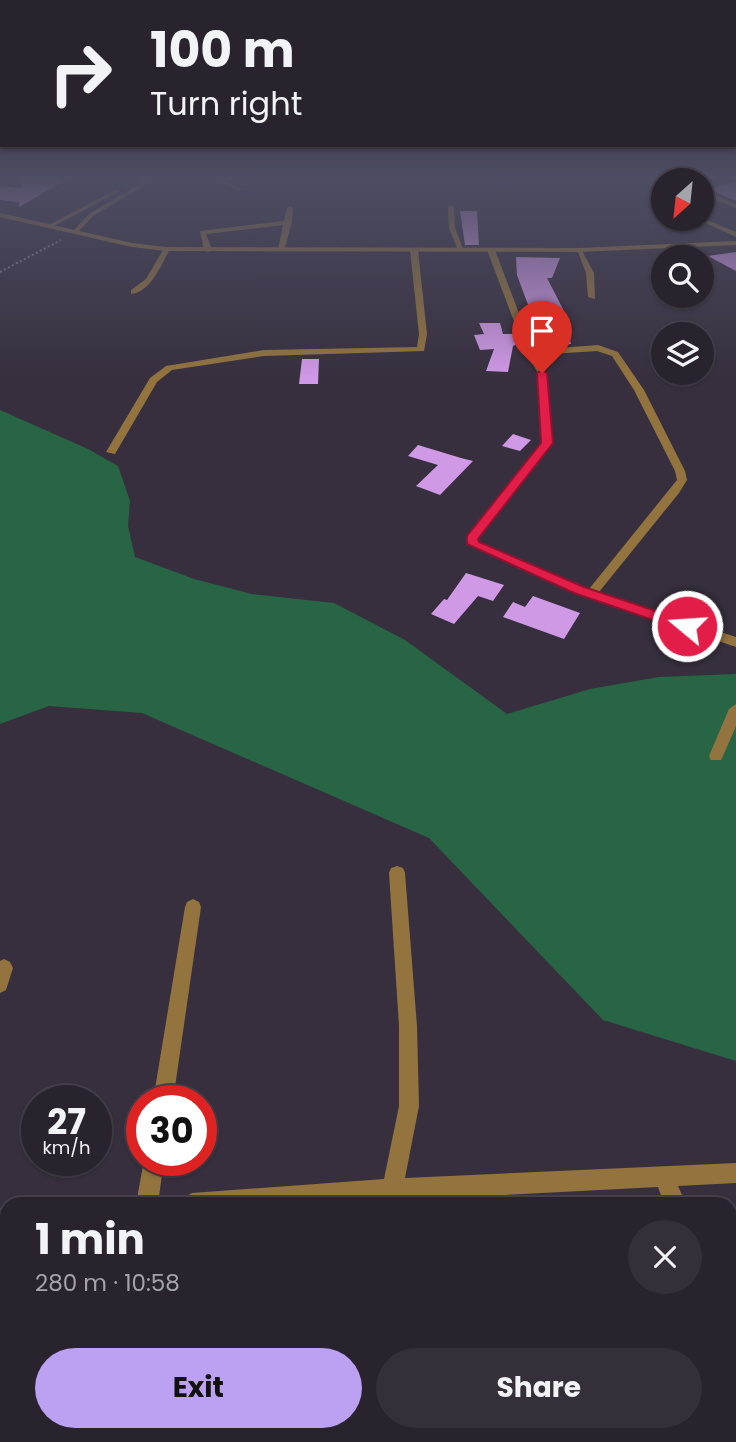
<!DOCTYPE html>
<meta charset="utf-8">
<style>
body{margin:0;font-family:Poppins,sans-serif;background:#352f3a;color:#f1f3f6;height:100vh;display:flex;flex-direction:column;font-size:26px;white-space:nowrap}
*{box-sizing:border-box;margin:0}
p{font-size:23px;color:#a5a4aa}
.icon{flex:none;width:38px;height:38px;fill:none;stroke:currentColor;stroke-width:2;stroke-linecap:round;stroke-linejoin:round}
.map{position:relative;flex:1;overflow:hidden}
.panel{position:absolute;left:0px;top:1197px;width:737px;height:245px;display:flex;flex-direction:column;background:#29232e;border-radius:21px 21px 0 0;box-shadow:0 2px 5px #0004,0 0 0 2px #45404a}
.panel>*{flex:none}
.hud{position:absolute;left:0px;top:0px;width:737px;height:147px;box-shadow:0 2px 5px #0004,0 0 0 2px #45404a;background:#29232e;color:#f1f3f6;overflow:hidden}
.needle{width:46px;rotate:207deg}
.buttons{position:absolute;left:651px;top:168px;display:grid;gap:14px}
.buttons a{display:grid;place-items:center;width:63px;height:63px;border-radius:50%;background:#29232e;box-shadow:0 2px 5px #0004,0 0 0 2px #45404a;font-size:35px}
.speed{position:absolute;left:21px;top:1085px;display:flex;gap:14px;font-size:35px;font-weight:700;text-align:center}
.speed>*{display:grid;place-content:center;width:91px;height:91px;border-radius:50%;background:#29232e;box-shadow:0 2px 5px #0004,0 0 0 2px #45404a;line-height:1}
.speed small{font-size:18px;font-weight:400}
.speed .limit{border:10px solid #d22;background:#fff;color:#111}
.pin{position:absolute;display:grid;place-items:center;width:60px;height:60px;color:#fff;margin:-72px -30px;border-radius:50% 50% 50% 0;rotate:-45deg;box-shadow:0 0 7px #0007}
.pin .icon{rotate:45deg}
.me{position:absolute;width:77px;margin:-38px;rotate:288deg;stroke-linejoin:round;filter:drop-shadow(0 0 5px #0008)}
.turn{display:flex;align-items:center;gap:24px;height:147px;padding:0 35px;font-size:32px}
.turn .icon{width:91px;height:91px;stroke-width:2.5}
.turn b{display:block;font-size:49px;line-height:60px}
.round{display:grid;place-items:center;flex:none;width:74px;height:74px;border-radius:37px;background:#352f3a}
.headline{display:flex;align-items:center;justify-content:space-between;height:119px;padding:0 35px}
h1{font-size:42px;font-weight:700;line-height:52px}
.action{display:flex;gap:14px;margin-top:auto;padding:14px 35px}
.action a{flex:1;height:80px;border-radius:42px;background:#bca0f2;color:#111;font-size:28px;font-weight:700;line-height:80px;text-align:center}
.action a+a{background:#352f3a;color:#f1f3f6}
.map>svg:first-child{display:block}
</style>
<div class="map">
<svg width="736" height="1442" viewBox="0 0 736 1442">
<rect width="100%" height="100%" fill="#372f3e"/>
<!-- green -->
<polygon fill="#286544" points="0,410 88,449 118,466 130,501 128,526 135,557 194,579 252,594 334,603 405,640 507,714 590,689 659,677 736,674 736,1061 603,1020 429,838 142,713 49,706 0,724"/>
<!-- building -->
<g fill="#d099e6">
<polygon points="22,177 71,177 19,207 19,202 0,200 0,186 21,188"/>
<polygon points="736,182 736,201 707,189"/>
<polygon points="460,211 477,211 479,245 465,245"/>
<polygon points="736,252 736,271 708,256"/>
<polygon points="516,257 560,258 552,278 547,278 563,309 571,344 559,345 553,333 537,329 517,275"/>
<polygon points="479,323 500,323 503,334 516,334 520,343 513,346 508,372 486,371 494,349 480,350 474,335 484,334"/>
<polygon points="302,359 319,359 318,384 299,384"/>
<polygon points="513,434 531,440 520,451 502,446"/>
<polygon points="418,445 461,458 473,461 440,495 416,486 438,465 408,456"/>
<polygon points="466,573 504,585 493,601 478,596 454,624 431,614 444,599 447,600"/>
<polygon points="533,596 580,613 564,639 503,617 513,602 525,607"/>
</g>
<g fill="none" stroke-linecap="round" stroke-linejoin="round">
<!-- path -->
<polyline stroke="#8d8793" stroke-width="2" stroke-dasharray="2 2.5" stroke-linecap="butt" points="0,272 61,240"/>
<!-- minor -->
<g fill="#93743e" fill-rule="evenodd">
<polygon points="151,177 159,177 93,216 77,233 73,233 73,231 89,214"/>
<polygon points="203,177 213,177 243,189 238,190"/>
<polygon points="666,177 675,177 679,180 671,180"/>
<polygon points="115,190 120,191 52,227 47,226"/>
<polygon points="702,190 736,204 736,208 702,194"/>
<polygon points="653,195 663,199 663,203 651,198"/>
<polygon points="451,205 454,207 455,228 464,251 458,250 449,228 448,207"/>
<polygon points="290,206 293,208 292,222 284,251 278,250 283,225 206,234 212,250 208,252 204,250 200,231 284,221 287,208"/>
<polygon points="702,218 736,232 736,237 697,219"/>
<path d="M164,248L170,249C161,265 151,292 131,294V290L146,279Z"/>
<polygon points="414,248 418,250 427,334 424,351 264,356 172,370 157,382 115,454 106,452 150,378 166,366 264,350 417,347 419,334 410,250"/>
<path d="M491,248L495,250L533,350L598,345L618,352L644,390L685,471L687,480L679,493L599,592L736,637V647L575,593L468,544V536L542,443L538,373L526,353L487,250ZM597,351L612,356L634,390L675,471L677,480L589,589L479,542L478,538L552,443L546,373L536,355Z"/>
<polygon points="577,249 581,249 594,273 595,299 588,297 586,273"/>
<polygon points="736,704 736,726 723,756 721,760 711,760 709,756 729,709"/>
<polygon points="397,866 403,868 405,873 417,1026 419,1106 405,1178 736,1163 736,1183 678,1186 686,1204 664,1204 658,1187 332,1204 181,1204 185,1197 192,1193 384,1179 399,1106 399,1026 389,873 391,868"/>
<polygon points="193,899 199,902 201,907 173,1101 153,1101 185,907 187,902"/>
<polygon points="4,959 10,962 13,968 6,990 0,993 0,961"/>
<polygon points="144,1160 164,1160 158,1204 136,1204"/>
<polygon points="7,1207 7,1229 0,1230 0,1208"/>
<polygon points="730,1322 736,1325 736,1361 730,1358"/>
<polygon points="225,1435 249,1435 250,1442 226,1442"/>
</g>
<!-- tertiary -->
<polygon fill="#93743e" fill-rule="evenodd" points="0,213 132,243 166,247 579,248 736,241 736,245 579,252 166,251 132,247 0,217"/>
</g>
<!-- sky -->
<linearGradient id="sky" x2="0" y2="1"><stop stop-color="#1e1a22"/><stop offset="0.47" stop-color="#4d4d63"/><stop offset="1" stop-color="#4d4d63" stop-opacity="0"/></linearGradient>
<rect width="736" height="379" fill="url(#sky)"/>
<!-- route -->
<polygon fill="#e11d48" stroke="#92132f" stroke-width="2" points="542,370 547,373 553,443 478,539 479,542 584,587 692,623 692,630 682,630 574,593 467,544 467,536 541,443 537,373"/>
</svg>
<div class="buttons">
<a><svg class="needle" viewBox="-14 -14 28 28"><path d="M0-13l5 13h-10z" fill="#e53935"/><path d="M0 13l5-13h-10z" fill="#a5a4aa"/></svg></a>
<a><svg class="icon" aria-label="search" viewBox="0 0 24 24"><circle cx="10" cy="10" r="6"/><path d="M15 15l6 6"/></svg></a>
<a><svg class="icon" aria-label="layers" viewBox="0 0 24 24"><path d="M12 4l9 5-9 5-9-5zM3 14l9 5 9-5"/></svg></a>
</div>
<div class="speed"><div>27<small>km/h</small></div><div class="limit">30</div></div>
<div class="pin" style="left:542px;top:373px;background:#d93025"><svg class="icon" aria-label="arrive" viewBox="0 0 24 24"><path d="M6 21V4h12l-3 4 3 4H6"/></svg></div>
<svg class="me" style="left:687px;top:626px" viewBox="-20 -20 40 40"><circle r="17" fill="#e11d48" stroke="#fff" stroke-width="3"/><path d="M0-11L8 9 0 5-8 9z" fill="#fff"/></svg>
<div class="hud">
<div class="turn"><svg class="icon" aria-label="right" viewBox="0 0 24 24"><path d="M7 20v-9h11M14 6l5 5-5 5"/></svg><div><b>100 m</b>Turn right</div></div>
</div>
<section class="panel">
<div class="headline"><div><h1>1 min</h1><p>280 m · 10:58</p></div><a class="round"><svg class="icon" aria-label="close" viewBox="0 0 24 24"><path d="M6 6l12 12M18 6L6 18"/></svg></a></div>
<div class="action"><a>Exit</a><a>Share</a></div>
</section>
</div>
